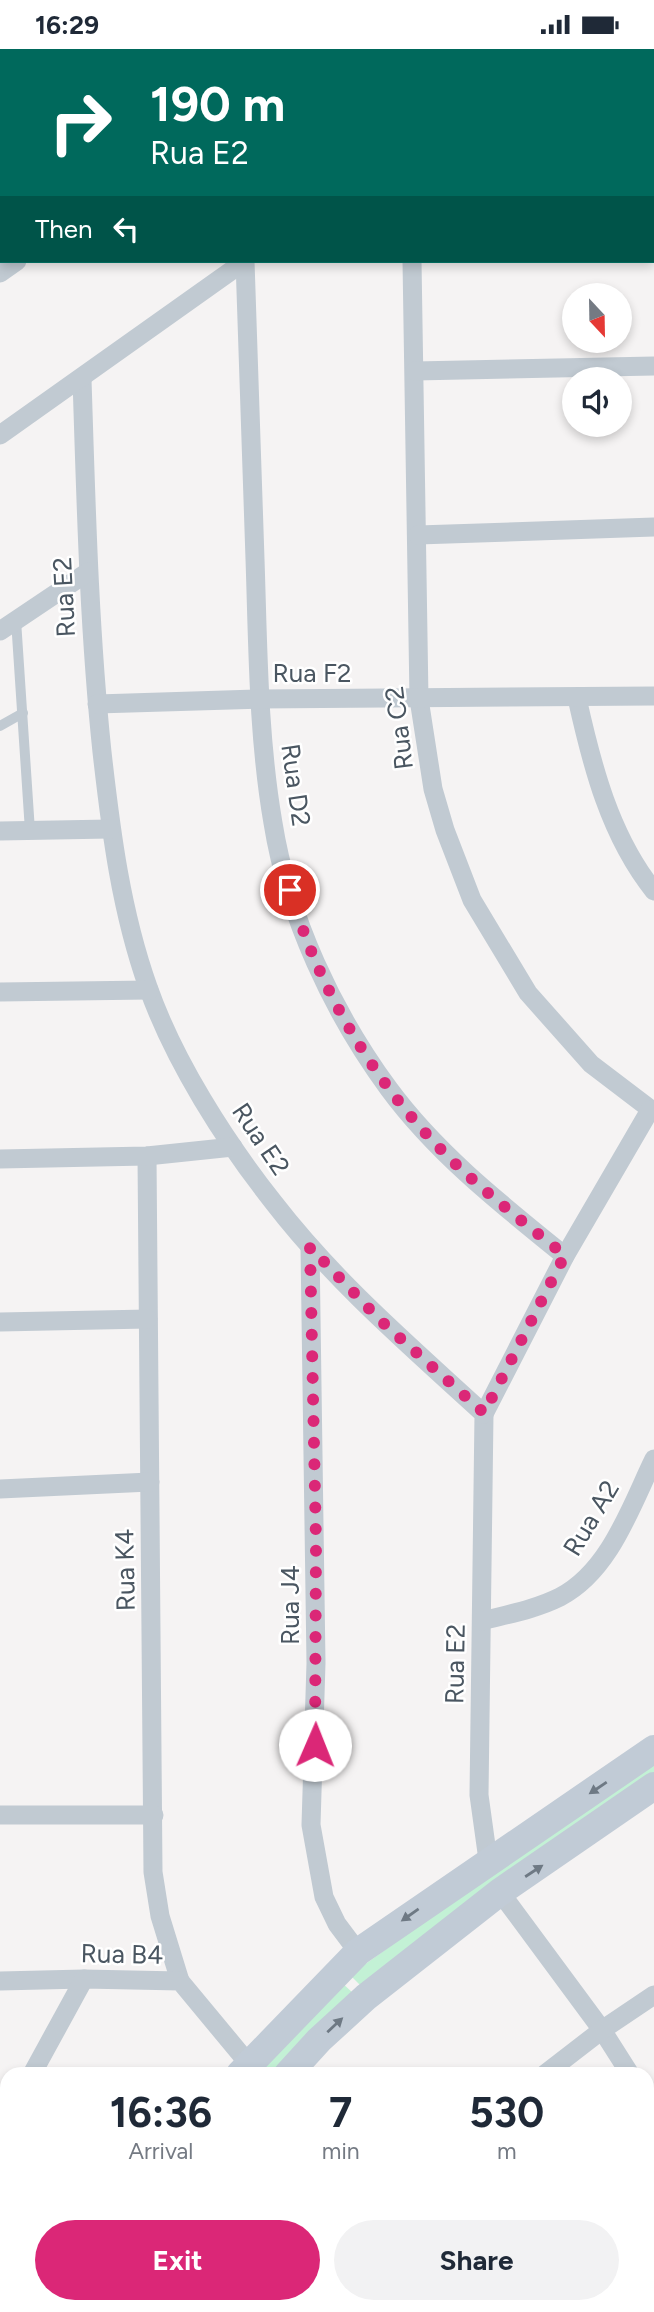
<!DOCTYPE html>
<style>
body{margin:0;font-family:Figtree,sans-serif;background:#f2f2f3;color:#1f2937;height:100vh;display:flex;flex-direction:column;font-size:26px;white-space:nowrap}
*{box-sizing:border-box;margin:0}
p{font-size:23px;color:#747a83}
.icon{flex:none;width:38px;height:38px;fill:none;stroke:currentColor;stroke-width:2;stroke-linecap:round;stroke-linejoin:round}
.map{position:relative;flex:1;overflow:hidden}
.sheet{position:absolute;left:0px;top:2018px;width:654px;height:247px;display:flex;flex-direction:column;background:#fff;border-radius:21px 21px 0 0;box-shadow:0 4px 10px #0003}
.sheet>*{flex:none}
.top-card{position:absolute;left:0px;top:0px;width:654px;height:214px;box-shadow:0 4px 10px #0003;background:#00695c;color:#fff;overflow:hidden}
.needle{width:46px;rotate:158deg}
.tools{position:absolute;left:562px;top:234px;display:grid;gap:14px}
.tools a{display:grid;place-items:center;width:70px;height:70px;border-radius:50%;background:#fff;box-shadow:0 4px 10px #0003;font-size:35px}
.pin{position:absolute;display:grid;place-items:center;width:60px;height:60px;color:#fff;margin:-30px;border:4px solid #fff;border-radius:50%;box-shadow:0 2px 7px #0007}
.me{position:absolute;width:77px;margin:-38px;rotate:1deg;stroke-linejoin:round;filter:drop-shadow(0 0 5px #0008)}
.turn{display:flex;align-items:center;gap:24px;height:147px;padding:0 35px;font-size:32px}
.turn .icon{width:91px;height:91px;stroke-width:2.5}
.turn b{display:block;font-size:49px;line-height:60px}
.then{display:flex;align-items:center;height:66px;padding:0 35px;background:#0003;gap:14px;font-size:26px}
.eta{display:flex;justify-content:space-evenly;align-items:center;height:119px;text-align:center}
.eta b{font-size:42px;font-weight:700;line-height:49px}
.action{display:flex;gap:14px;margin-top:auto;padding:14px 35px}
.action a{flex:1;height:80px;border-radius:42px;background:#db2777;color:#fff;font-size:28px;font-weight:700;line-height:80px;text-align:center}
.action a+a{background:#f2f2f3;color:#1f2937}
.status{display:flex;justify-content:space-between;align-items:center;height:49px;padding:0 35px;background:#fff;direction:ltr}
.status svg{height:19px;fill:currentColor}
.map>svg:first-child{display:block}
</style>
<div class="status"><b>16:29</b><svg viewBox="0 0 49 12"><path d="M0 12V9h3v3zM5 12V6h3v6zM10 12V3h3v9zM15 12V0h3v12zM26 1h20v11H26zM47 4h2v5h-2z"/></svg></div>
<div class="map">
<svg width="654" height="2263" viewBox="0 0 654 2263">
<rect width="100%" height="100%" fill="#f5f3f3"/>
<!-- green -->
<g fill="#c3f1d5">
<polygon points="654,1709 654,1727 360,1936 350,1926"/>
<polygon points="341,1933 354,1945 273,2025 254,2025"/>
</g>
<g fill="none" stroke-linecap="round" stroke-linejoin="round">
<!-- lane -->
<g stroke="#c1cad2" stroke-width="10">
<polyline points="16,571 30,782"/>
<polyline points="0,677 23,664"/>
</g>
<!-- street -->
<g stroke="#c1cad2" stroke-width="19">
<polyline points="82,2 84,0"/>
<polyline points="311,2 313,0"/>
<polyline points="545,2 547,0"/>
<polyline points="0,60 2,59"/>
<polyline points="0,96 2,95"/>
<polyline points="653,149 654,149"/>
<path d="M245,212C248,311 251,410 255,510C258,598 258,687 273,774C288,868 333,964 389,1040C437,1105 502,1156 565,1207"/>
<polyline points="412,212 419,650 433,740 445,781 472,851 528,944 591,1015 654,1063"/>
<polyline points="0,224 17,212"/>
<polyline points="415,322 654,317"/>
<path d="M82,330C86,455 89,579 102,703C111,783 121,862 148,938C174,1012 225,1092 274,1154C335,1233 411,1298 484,1365L479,1746L488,1811"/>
<polyline points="0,386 245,212"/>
<polyline points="418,486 654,478"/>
<polyline points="0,582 88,523"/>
<path d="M577,649C592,717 610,787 654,842"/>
<polyline points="97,655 260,650 654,647"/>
<polyline points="0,782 110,780"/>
<polyline points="0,943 149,941"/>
<polyline points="147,1107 153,1823 160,1867 180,1932"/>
<polyline points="0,1110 147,1107 233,1098"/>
<polyline points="310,1198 316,1614 311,1776 324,1848 337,1875 358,1903"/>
<polyline points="0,1273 148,1270"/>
<polyline points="484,1365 565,1207 650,1061"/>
<polyline points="0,1440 150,1433"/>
<path d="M482,1572C509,1565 536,1560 560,1548C610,1522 631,1457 654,1410"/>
<polyline points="0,1766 154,1766"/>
<polyline points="500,1843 602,1981 630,2025"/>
<polyline points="0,1932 84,1930 180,1932 248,2014"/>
<polyline points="32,2025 84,1930"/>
<polyline points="545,2025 602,1981 654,1946"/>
<polyline points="648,2051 654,2060"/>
<polyline points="0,2082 7,2070"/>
<polyline points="648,2149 654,2144"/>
<polyline points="332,2263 336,2258"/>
<polyline points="527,2263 532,2258"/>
</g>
<!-- secondary -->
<g stroke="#c1cbd6" stroke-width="28">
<polyline points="240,2025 358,1903 654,1700"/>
<polyline points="288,2025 319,1991 366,1948 500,1843 654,1737"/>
<polyline points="89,2263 92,2258"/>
<polyline points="132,2263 135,2258"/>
</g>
</g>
<!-- one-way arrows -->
<defs><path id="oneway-solid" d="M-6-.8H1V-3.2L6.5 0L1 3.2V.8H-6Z" transform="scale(1.75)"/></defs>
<g fill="#6e7984">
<use href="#oneway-solid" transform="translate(598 1739) rotate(146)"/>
<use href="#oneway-solid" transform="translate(534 1822) rotate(-33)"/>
<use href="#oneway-solid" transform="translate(410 1866) rotate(145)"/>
<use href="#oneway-solid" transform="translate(335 1976) rotate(-43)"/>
</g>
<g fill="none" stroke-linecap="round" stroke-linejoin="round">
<!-- route -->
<path stroke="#db2777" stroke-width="12" stroke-dasharray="0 21.6" d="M290,841C320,946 382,1047 462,1121C495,1151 530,1179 565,1206L484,1364L381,1272L310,1198L316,1494L315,1696"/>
</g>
<g text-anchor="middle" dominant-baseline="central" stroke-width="5" stroke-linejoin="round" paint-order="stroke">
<!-- street labels -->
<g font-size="26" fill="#4a5661" stroke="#fff">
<text transform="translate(64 548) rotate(-93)">Rua E2</text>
<text x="312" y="624">Rua F2</text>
<text transform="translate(399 679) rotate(-97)">Rua C2</text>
<text transform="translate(296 736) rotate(82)">Rua D2</text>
<text transform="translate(261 1090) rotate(56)">Rua E2</text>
<text transform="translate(591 1469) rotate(-59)">Rua A2</text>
<text transform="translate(125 1521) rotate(-91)">Rua K4</text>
<text transform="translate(290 1556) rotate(-90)">Rua J4</text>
<text transform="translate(455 1615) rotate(-89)">Rua E2</text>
<text transform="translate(122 1905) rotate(1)">Rua B4</text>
</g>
</g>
</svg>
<div class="tools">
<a><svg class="needle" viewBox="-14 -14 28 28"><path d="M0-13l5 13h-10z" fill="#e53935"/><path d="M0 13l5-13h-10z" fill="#747a83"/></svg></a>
<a><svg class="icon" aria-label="sound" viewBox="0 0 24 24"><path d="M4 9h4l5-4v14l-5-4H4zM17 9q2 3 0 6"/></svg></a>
</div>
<div class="pin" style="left:290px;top:841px;background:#d93025"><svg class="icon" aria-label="arrive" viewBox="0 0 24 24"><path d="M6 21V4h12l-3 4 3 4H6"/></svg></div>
<svg class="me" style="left:315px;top:1696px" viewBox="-20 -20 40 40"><circle r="19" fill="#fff"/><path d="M0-13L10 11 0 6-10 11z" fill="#db2777"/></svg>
<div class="top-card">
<div class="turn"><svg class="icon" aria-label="right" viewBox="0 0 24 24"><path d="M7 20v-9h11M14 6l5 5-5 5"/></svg><div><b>190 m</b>Rua E2</div></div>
<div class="then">Then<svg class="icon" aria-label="left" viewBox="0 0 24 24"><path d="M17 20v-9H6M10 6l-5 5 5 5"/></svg></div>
</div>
<section class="sheet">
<div class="eta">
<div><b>16:36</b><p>Arrival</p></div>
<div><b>7</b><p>min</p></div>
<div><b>530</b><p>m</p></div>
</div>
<div class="action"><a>Exit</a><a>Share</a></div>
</section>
</div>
